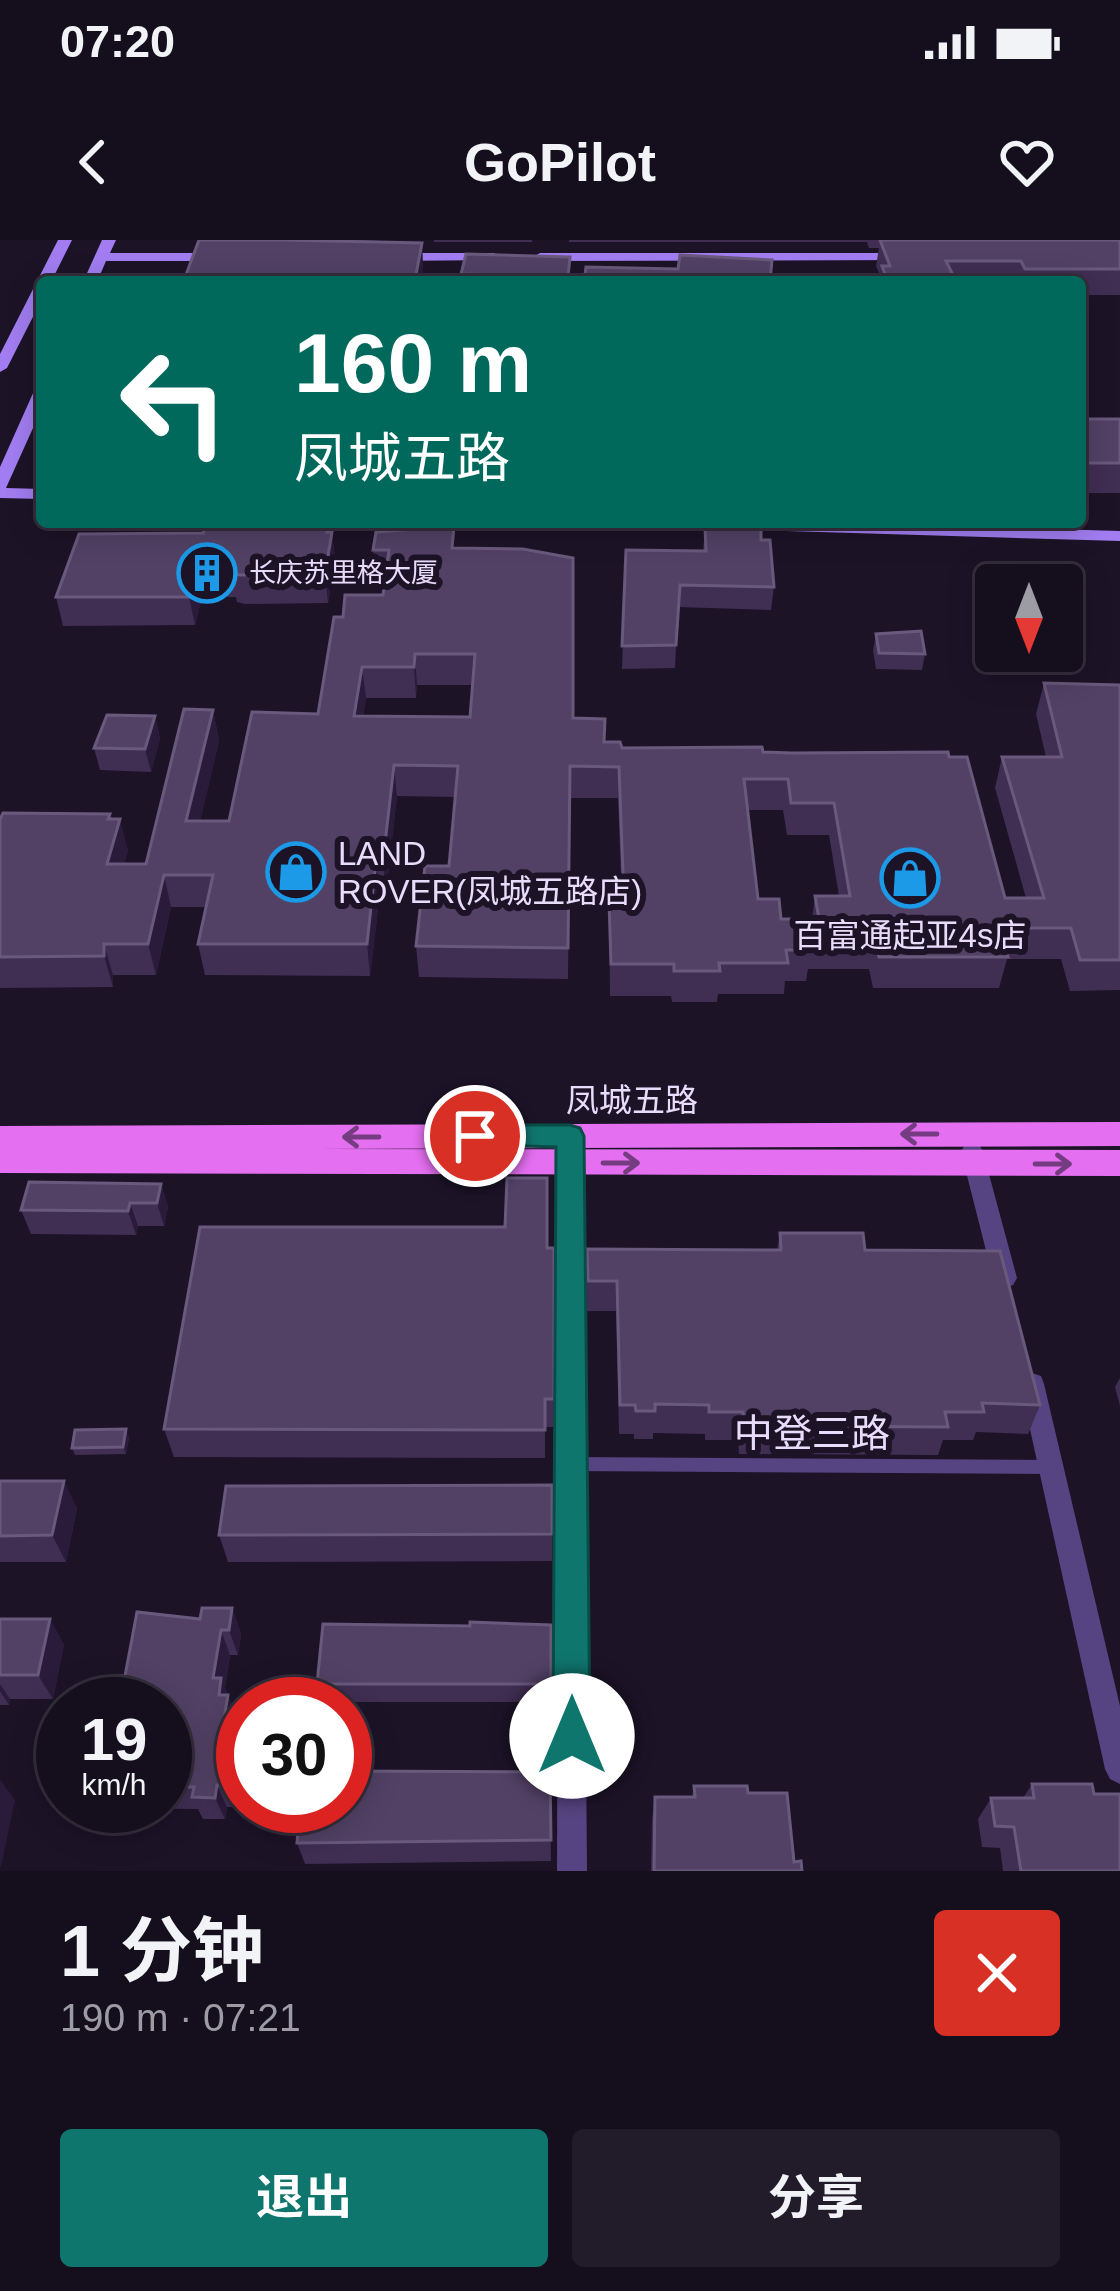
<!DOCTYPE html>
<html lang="zh">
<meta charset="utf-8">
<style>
body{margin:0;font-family:Helvetica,"Noto Sans SC",sans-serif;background:#221c2a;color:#f1f3f6;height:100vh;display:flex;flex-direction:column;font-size:45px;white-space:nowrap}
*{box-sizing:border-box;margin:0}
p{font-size:39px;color:#9d9ca4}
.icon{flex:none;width:66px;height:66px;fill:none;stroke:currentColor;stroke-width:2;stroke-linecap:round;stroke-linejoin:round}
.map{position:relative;height:1631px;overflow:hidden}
.side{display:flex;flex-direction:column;background:#150e1d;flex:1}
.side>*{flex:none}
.guide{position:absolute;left:36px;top:36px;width:1050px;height:252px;border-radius:12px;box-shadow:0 6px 30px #0003,0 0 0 3px #342e3b;background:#00695c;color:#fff;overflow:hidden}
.needle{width:78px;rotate:180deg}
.controls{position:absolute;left:975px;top:324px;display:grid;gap:24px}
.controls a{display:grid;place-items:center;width:108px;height:108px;border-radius:12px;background:#150e1d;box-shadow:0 6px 30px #0003,0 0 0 3px #342e3b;font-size:60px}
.speed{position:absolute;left:36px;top:1437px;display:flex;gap:24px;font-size:60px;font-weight:700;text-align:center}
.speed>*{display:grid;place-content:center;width:156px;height:156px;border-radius:50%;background:#150e1d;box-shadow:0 6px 30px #0003,0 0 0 3px #342e3b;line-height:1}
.speed small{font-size:30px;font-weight:400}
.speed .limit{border:18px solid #d22;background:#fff;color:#111}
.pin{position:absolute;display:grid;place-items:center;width:102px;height:102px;color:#fff;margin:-51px;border:6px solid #fff;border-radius:50%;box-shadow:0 3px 12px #0007}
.me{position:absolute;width:132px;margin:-66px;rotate:0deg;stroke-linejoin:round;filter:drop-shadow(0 0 9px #0008)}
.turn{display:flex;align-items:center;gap:42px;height:252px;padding:0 60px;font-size:54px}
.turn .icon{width:156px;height:156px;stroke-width:2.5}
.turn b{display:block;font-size:84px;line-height:102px}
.round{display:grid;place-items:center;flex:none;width:126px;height:126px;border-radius:12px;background:#221c2a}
.overview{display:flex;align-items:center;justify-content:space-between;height:204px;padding:0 60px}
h1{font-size:72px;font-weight:700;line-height:90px}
.primary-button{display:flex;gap:24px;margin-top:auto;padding:24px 60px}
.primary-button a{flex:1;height:138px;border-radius:12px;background:#0f766e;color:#fff;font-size:48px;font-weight:700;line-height:138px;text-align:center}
.primary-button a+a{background:#221c2a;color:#f1f3f6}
.status{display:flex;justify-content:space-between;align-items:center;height:84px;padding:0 60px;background:#150e1d;direction:ltr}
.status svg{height:33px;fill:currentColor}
header{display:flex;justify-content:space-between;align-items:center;height:156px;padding:0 60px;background:#150e1d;font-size:54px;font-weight:700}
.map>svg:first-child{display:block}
</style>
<div class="status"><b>07:20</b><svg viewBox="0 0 49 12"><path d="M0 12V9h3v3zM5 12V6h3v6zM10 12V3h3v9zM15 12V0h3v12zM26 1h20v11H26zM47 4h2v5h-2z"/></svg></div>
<header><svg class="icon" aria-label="back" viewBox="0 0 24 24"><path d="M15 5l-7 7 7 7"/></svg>GoPilot<svg class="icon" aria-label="heart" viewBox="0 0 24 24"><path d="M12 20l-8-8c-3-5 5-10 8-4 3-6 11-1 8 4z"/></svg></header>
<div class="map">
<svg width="1120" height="1631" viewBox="0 0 1120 1631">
<rect width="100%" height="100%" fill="#1c1327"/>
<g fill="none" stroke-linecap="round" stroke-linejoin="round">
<!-- lane -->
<polyline stroke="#564381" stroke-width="14" points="571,1224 1050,1227"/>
<!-- street -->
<g fill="#564381" fill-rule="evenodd">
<polygon points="570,887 578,890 581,896 587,1631 557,1631 559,896 562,890"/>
<polygon points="972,903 980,906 983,912 1017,1038 1013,1045 1005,1048 997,1045 993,1038 961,912 964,906"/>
<polygon points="1032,1133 1041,1136 1044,1144 1120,1466 1120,1544 1110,1539 1105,1529 1020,1144 1023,1136"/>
</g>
<!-- secondary -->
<g fill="#a17df1" fill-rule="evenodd">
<polygon points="58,0 72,0 51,42 42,42 42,59 7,128 0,132 0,114"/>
<polygon points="102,0 116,0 110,13 224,13 231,17 224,21 106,21 97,42 83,42"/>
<polygon points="494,13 501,17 499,20 390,21 383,17 390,13"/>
<polygon points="908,13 913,14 913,20 540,21 533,17 540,13"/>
<polygon points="42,146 42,168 6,248 42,249 42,259 0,258 0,227 34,151"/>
<polygon points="641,282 820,282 1120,291 1120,301 649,287"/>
</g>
<!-- primary -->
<polygon fill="#e46ff0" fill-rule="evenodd" points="1120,882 1120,906 315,909 1120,910 1120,936 0,933 0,886"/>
</g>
<!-- wall -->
<g fill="#402e53" fill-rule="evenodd">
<polygon points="199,0 361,0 422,3 423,30 421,42 184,42"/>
<rect x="434" y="0" width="98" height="2"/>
<polygon points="569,0 1120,0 1120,55 1080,55 1080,42 880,42 881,37 876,26 879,8 869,8 867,2 569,2"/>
<polygon points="570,17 570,42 462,42 461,34"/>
<rect x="1080" y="179" width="40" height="74"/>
<polygon points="208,282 244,282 242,285 328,287 328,292 332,292 335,320 328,363 245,364 237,362 236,357 202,357 195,385 63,386 56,357 203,293"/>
<polygon points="705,287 761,300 774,347 771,370 678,367 675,428 622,429 626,310 703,311"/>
<path d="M455,308L573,478L604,502L622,508L763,512L1005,658H1026L995,548L1002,517H1046L1036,474L1044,443L1120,445V750L1070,751L1061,719H1007L999,748H873L869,729H808L806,741H785L784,754H718L717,762H672L671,756H610L609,661H622L618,558H570L568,739L419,737L416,706L449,626L455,557L397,556L386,652H380L370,736L205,735L198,704L206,667H171L156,735H113V747L0,748V579L110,574L128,610L124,624H146L213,470L219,501L200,581H229L318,474L343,377L383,355L385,340H376L373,310ZM417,445H473L470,477L363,476L366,458H416ZM748,570H783L787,595H829L839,656H815L812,679H781L758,659Z"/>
<polygon points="876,394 925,414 922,430 876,429 873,410"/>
<polygon points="155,476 160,499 151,532 100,530 94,508"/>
<polygon points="161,944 168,967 164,986 138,986 136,995 31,994 21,970"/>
<polygon points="780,993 865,1010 1040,1165 1028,1194 976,1192 973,1200 943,1200 938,1215 739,1214 738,1200 705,1200 705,1194 653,1193 653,1199 634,1199 634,1194 619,1194 616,1071 587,1071 587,1009 777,1010"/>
<polygon points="547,1008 554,1008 554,1187 545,1187 545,1218 174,1217 164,1189"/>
<polygon points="1120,1138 1120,1166 1115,1147"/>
<polygon points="129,1197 126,1214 75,1215 72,1208"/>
<polygon points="0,1241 77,1268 66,1322 0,1322"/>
<polygon points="552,1245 552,1321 228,1322 219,1295"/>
<polygon points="232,1368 241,1394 238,1415 230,1415 225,1448 238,1479 233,1508 236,1508 243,1525 241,1567 227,1567 225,1579 203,1579 198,1569 88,1568 87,1566 165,1566 165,1464 111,1454 125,1436 200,1379"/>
<polygon points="0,1379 64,1404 53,1459 10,1459 9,1465 0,1465"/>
<polygon points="551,1385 551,1462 322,1462 317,1444 470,1386"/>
<polygon points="550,1532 551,1621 305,1624 297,1603"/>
<polygon points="1032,1544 1094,1554 1120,1631 1003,1631 1000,1608 982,1607 978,1579 991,1558 1023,1558"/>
<polygon points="694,1546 748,1553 802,1631 651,1631 652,1579 655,1557 692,1557"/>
</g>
<!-- shaded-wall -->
<g fill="#2a1b3a">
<polygon points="422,3 423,30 421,42 415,42"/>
<polygon points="328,287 330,305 332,292 335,320 328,363 325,334"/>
<polygon points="196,328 202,357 195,385 189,357"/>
<polygon points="415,414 417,445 416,458 414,427"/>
<polygon points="362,427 366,458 358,507 354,476"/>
<polygon points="213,470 219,501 193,612 186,581"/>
<polygon points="155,476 160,499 151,532 145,509"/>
<polygon points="394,525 397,556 386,652 383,621"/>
<polygon points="110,574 115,595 120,579 128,610 115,655 107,624"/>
<polygon points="376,621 380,652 370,736 367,704"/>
<polygon points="164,635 171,667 156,735 148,704"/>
<polygon points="104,704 113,735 113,747 104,716"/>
<polygon points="161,944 168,967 164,986 157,963"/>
<polygon points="130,963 138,986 136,995 128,971"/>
<polygon points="126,1189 129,1197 126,1214 123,1207"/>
<polygon points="64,1241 77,1268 66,1322 52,1295"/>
<polygon points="232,1368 241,1394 238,1415 229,1390"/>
<polygon points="50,1379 64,1404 53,1459 38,1435"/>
<polygon points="221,1390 230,1415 225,1448 238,1479 230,1530 219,1508 219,1455 213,1438"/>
<polygon points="0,1444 10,1459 9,1465 0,1451"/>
<polygon points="236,1508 243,1525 241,1567 231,1545"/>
<polygon points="0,1540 15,1560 1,1627 0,1626"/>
<polygon points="217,1545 227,1567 225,1579 215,1558"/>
</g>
<!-- building -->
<g fill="#524165" stroke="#69597c" stroke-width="3" fill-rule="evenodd">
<polygon points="199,0 284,0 422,3 415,40 184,40"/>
<polygon points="880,0 1120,0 1120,29 1025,29 1021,21 946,21 956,41 888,42 882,26 890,26"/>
<polygon points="466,14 570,17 568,37 461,34"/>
<polygon points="680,15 772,20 770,42 584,42 586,27 678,29"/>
<rect x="1080" y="179" width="40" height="44"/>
<polygon points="208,282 228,282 227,285 328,287 327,292 332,292 325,334 240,335 232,334 233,328 196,328 189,357 56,357 79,294 203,293"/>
<path d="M454,286L452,308L523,309L573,318V478L605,479L604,502H620L622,508L762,507L763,512L792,513L948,512L949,517H967L1005,658H1044L1002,517H1062L1044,443L1120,445V720H1080L1071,688H1000L1008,717H879L875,698H809L811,710H786L788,723H719L720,731H674V724H611L609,661H624L619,527L570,526L568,708L416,706L425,626H449L458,526L394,525L383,621H376L367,704H198L213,635H164L148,704H104V716L0,717V579L3,573L110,574L108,579H120L107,624H146L184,469L213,470L186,581H229L252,472L318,474L334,377H343L345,355H383L389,310H373L376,292ZM415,414H475L470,477L354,476L362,427H414ZM744,539H788L791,563H834L850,656H815L819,679H781L779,659H758Z"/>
<polygon points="705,287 761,288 761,300 770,300 774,347 680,345 676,405 622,406 626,310 706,311"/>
<polygon points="921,391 925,414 879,413 876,394"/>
<polygon points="107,475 155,476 145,509 94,508"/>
<polygon points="507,938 547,938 547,1008 554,1008 554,1159 545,1159 545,1190 164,1189 200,987 505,987"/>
<polygon points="29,942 161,944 157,963 130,963 128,971 21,970"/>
<polygon points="780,993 863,993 865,1010 1000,1011 1040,1165 982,1163 984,1172 945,1172 948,1187 744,1186 743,1172 709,1172 709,1165 655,1164 655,1171 636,1171 635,1165 620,1165 617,1041 588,1041 587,1009 781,1010"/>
<polygon points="126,1189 123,1207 72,1208 75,1190"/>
<polygon points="0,1241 64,1241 52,1295 0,1296"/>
<polygon points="552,1245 552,1294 219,1295 226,1246"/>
<polygon points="202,1368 232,1368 229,1390 221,1390 213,1438 221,1438 219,1455 228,1455 219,1508 236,1508 231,1545 217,1545 215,1558 192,1557 194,1547 165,1547 165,1464 100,1464 102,1454 111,1454 115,1436 125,1436 137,1372 200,1379"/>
<polygon points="0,1379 50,1379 38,1435 0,1435"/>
<polygon points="470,1382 551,1385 551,1444 317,1444 323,1384 470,1386"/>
<polygon points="345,1531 550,1532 551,1600 297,1603 300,1566 345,1566"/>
<polygon points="1032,1544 1092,1544 1094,1554 1120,1554 1120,1631 1021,1631 1014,1587 995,1586 991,1558 1034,1558"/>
<polygon points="694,1546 747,1546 748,1553 787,1553 794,1622 801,1621 802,1631 654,1631 655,1557 695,1557"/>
</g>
<!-- one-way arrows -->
<defs><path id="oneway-shaft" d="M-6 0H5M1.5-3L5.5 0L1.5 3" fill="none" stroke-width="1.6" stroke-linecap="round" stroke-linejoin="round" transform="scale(3)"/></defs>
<g stroke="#763c81">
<use href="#oneway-shaft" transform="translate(919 894) rotate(180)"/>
<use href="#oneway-shaft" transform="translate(361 897) rotate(180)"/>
<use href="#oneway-shaft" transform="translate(621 923)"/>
<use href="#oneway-shaft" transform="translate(1053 924)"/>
</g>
<!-- route -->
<polygon fill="#0f766e" stroke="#0a4d48" stroke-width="3" points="475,885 570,885 580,888 584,896 590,1496 585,1509 572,1514 558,1509 553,1496 556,907 465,904 461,896 465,889"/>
<!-- icons -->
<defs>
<g id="building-ring" transform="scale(3)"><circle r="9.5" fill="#1c1327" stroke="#1c99e7" stroke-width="1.5"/><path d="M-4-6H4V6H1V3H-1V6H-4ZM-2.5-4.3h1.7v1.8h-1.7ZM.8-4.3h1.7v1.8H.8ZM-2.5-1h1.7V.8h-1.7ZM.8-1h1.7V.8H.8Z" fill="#1c99e7"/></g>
<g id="shop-ring" transform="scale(3)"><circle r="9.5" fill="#1c1327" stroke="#1c99e7" stroke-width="1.5"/><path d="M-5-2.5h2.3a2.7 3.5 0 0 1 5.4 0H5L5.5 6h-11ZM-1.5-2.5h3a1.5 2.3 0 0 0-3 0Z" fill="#1c99e7"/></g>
</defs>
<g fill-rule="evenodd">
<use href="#building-ring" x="207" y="333"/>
<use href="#shop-ring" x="296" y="632"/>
<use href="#shop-ring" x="910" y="638"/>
</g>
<g text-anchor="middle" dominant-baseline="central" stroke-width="12" stroke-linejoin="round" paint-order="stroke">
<!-- far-poi labels -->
<g font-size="27" fill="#e8dcfb" stroke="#1c1327" text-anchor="start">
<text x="249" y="333">长庆苏里格大厦</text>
</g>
<!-- poi labels -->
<g font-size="33" fill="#e8dcfb" stroke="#1c1327" text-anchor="start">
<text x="338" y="613">LAND<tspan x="338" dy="38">ROVER(凤城五路店)</tspan></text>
<text x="910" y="695" text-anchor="middle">百富通起亚4s店</text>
</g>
<!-- street labels -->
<g font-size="33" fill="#e8dcfb" stroke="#1c1327">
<text x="632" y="860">凤城五路</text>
</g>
<!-- near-street labels -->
<g font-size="39" fill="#e8dcfb" stroke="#1c1327">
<text x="812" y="1193">中登三路</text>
</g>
</g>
</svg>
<div class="controls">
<a><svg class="needle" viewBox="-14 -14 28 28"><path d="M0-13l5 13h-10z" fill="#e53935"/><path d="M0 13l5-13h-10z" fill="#9d9ca4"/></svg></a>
</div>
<div class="speed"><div>19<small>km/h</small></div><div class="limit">30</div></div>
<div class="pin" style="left:475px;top:896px;background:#d93025"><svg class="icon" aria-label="arrive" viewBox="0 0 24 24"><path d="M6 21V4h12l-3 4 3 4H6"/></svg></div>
<svg class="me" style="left:572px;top:1496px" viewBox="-20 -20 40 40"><circle r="19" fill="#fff"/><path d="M0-13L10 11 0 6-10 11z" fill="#0f766e"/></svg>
<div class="guide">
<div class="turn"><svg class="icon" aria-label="left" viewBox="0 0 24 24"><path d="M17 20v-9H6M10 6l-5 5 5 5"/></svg><div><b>160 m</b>凤城五路</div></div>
</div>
</div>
<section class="side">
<div class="overview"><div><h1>1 分钟</h1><p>190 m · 07:21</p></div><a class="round" style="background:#d93025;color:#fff"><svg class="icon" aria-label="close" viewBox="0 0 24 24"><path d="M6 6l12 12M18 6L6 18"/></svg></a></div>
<div class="primary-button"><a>退出</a><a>分享</a></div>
</section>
